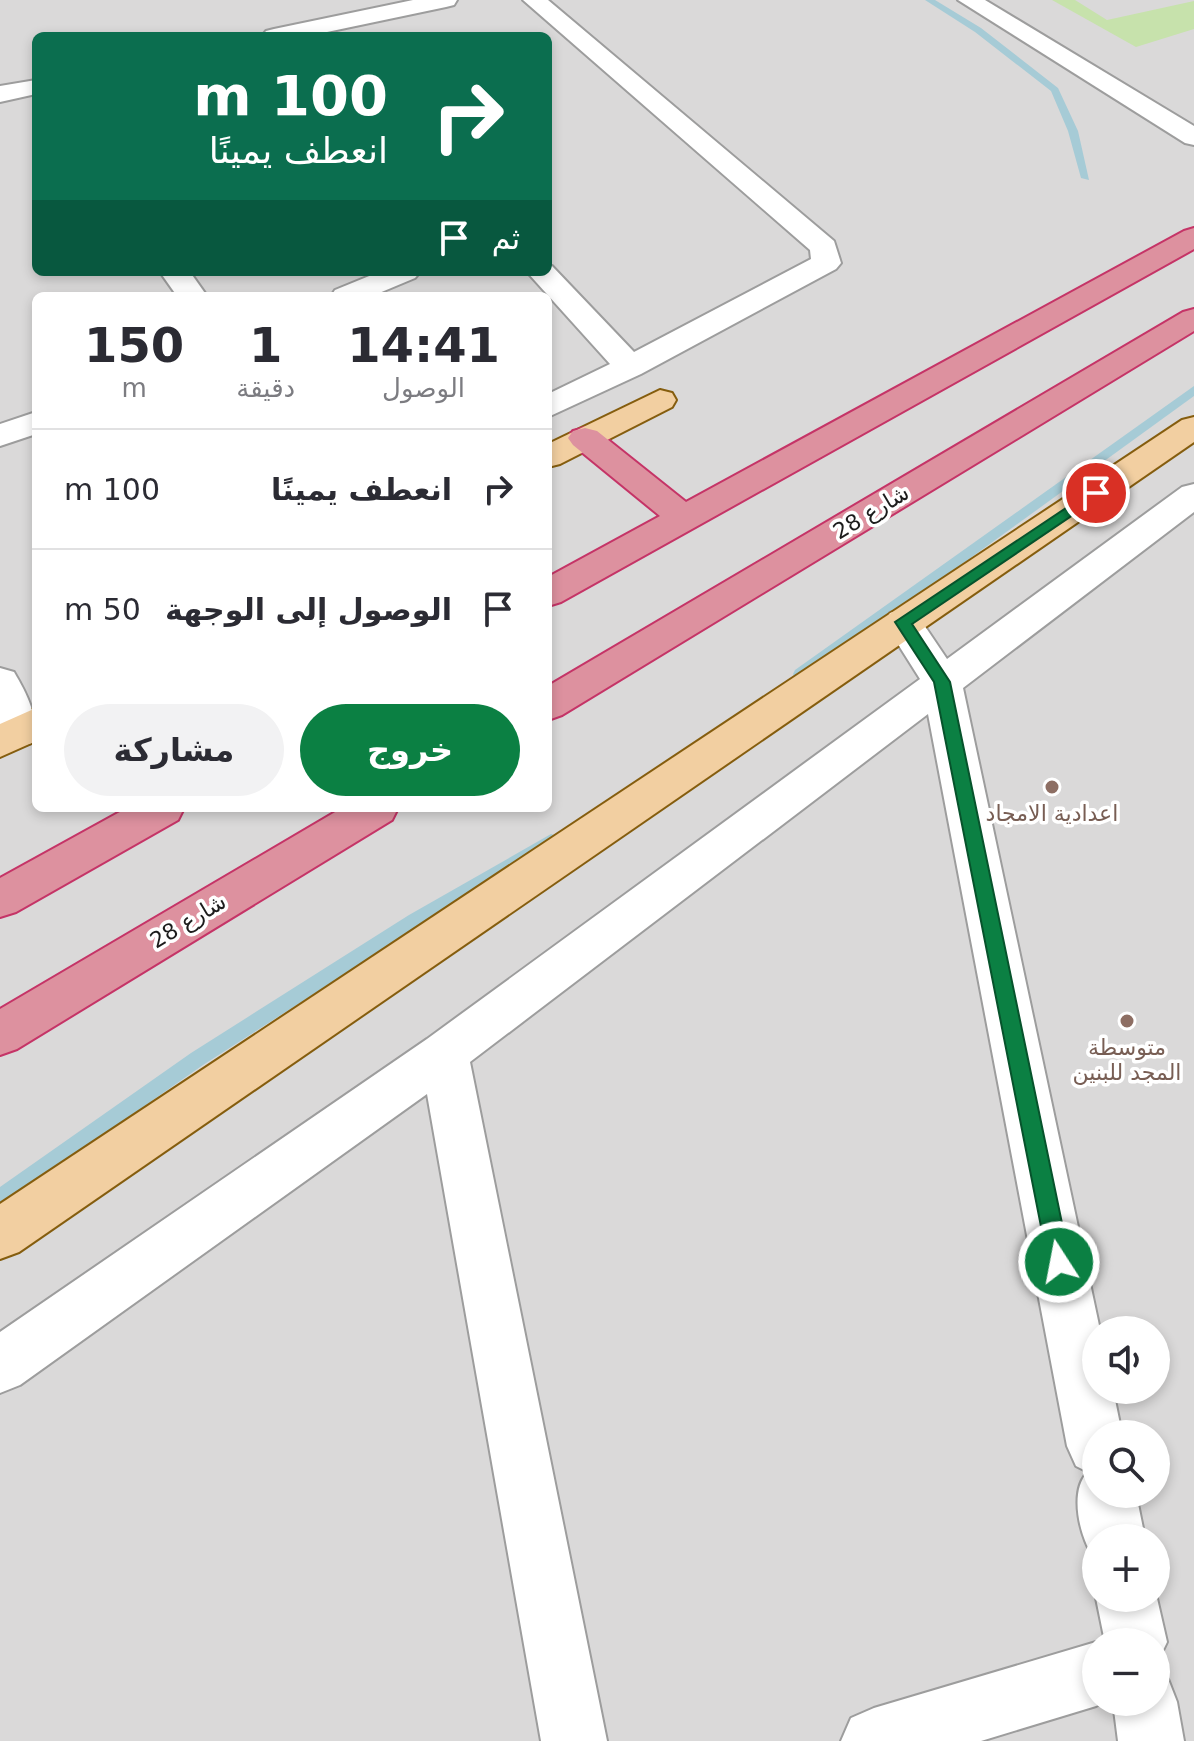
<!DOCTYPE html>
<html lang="ar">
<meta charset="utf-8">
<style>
body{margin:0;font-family:"DejaVu Sans",Cairo,sans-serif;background:#f2f2f3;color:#2b2b33;direction:rtl;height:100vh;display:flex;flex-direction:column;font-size:30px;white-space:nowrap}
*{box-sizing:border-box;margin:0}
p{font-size:26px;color:#7c7c81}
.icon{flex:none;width:44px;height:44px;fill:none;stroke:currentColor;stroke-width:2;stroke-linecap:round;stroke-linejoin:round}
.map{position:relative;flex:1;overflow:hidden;direction:ltr}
.drawer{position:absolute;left:32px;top:292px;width:520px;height:520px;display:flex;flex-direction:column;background:#fff;border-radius:12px;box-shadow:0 4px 12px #0003;direction:rtl}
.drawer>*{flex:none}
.guide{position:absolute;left:32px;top:32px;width:520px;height:244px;border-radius:12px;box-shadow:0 4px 12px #0003;direction:rtl;background:#0b6e4f;color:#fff;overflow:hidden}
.buttons{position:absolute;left:1082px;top:1316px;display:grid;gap:16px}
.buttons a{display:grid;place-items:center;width:88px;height:88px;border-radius:50%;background:#fff;box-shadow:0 4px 12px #0003;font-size:40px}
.pin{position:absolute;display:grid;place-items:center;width:68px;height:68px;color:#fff;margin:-34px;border:4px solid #fff;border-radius:50%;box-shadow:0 2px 8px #0007}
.me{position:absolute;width:88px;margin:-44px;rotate:349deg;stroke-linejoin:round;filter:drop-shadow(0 0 6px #0008)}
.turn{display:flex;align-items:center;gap:28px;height:168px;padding:0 32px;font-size:36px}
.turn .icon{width:104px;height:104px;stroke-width:2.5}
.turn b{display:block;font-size:56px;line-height:68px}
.then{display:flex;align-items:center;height:76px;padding:0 32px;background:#0003;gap:16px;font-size:30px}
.eta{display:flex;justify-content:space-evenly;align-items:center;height:136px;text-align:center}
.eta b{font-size:48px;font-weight:600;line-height:56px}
.action{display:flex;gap:16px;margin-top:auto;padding:16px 32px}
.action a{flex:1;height:92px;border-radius:48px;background:#0b8043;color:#fff;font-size:32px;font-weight:600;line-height:92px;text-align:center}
.action a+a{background:#f2f2f3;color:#2b2b33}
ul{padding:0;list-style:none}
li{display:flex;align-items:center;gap:24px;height:120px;padding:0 32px;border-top:2px solid #e1e1e2}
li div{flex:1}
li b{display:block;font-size:30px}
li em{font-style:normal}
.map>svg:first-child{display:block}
</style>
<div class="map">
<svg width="1194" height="1741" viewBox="0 0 1194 1741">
<rect width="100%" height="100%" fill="#ece9e2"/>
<!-- residential -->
<path fill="#dad9d9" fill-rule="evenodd" d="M0,0H1194V1741H0ZM36,36H548V272H36ZM36,296H548V808H36ZM1096,1330H1156V1390H1096ZM1096,1434H1156V1494H1096ZM1096,1538H1156V1598H1096ZM1096,1642H1156V1702H1096Z"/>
<!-- grass -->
<polygon fill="#c7e2ac" points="1052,0 1075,0 1107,20 1194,1 1194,29 1136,47"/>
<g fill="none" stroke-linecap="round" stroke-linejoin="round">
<!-- stream -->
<g fill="#a6cbd6" fill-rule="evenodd">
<polygon points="925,0 935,0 981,28 1058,88 1078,131 1089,180 1081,178 1068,131 1051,91 975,32"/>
<polygon points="1194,386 1194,396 805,678 795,678 793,674 795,670"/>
<polygon points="551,834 557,836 559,840 557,844 421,925 203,1065 0,1207 0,1187 191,1053 409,915"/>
</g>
<!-- minor casing -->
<g stroke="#9d9d9d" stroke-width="4">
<g id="minor">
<polygon points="413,0 457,0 454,5 446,7 308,36 262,36 266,31 274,29"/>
<polygon points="523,0 548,0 834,241 841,263 836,269 641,374 548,417 548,394 610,364 527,272 548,272 548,265 552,266 634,352 811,259 810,250"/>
<polygon points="958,0 985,0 1194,126 1194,145 1185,143"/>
<polygon points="36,80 36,94 0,102 0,86"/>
<polygon points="160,272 190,272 207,296 177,296"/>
<polygon points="379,272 420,272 415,278 372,296 331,296 335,290"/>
<polygon points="36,412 36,434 0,446 0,424"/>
<path d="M1194,484V512L963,688L1100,1330H1096V1390H1113L1122,1434H1096V1494H1136L1145,1538H1096V1560C1080,1541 1068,1491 1088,1472L1076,1466L1067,1446L928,714L470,1062L607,1741H541L427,1094L20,1385L0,1393V1332L427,1039L920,679L884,622L890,613L903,609L916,613L947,659L1182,487Z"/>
<path d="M0,668L14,672C27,694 38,716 35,742L21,746L7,742L0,729Z"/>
<polygon points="1156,1594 1167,1642 1156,1665 1156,1642 1105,1642 1096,1598 1156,1598"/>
<polygon points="1096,1642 1096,1702 1105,1702 1096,1706 981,1741 841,1741 851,1718 874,1708"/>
<polygon points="1156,1674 1168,1679 1177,1702 1184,1741 1118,1741 1113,1702 1156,1702"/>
</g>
</g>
<!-- major casing -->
<g stroke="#855d0e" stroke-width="4">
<g id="major">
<polygon points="660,390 672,393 676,400 672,407 560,464 548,467 548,444"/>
<polygon points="1194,417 1194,442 19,1252 0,1259 0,1204 1182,420"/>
<polygon points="36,708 36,741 0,757 0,724"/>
</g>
</g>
<!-- highway casing -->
<g stroke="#c53467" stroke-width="4">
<g id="highway">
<polygon points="1194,228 1194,249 561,602 548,606 548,577 660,516 573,445 568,438 573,431 585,428 597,431 686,502 1184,231"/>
<polygon points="1194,309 1194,331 562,715 548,720 548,686 1183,312"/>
<polygon points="127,808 184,808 178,820 16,912 0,917 0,878"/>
<polygon points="342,808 398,808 392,820 17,1049 0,1055 0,1009"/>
</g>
</g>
<!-- minor -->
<use href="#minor" fill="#fff" fill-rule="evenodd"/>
<!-- major -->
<use href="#major" fill="#f2cfa1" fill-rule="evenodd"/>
<!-- highway -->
<use href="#highway" fill="#dd919f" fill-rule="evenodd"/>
</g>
<!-- route -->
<polygon fill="#0b8043" stroke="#07532c" stroke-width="2" points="1096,488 1101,490 1101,496 912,624 950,682 1070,1262 1067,1270 1059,1273 1051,1270 1048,1262 934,682 895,622"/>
<!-- markers -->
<g fill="#8d6e63" stroke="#fff" stroke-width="3">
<circle cx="1052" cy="787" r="8"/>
<circle cx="1127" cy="1021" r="8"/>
</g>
<g text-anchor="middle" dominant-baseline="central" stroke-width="7" stroke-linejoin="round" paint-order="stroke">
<!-- street labels -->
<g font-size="22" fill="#1c1c1c" stroke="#fff">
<text transform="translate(871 512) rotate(-31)">شارع 28</text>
<text transform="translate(188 921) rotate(-31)">شارع 28</text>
</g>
<!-- education labels -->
<g font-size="22" fill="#785e54" stroke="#fff">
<text x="1052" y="813">اعدادية الامجاد</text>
<text x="1127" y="1047">متوسطة<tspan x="1127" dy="25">المجد للبنين</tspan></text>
</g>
</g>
</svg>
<div class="buttons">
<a><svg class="icon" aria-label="sound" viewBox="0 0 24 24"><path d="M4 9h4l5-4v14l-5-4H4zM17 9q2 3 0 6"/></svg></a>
<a><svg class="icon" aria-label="search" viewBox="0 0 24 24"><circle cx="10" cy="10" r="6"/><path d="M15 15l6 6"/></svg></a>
<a>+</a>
<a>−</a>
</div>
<div class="pin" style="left:1096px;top:493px;background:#d93025"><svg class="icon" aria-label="arrive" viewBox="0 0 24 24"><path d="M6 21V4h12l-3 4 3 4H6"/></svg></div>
<svg class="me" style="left:1059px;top:1262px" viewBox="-20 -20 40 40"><circle r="17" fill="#0b8043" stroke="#fff" stroke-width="3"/><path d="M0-11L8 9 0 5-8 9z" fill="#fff"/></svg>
<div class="guide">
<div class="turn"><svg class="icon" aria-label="right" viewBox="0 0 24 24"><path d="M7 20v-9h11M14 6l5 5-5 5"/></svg><div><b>100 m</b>انعطف يمينًا</div></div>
<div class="then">ثم<svg class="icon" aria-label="arrive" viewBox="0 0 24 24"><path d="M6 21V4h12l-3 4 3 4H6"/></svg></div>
</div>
<section class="drawer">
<div class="eta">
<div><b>14:41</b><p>الوصول</p></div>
<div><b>1</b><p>دقيقة</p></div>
<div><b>150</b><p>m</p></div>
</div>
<ul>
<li><svg class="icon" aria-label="right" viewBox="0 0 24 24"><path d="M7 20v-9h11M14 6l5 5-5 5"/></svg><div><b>انعطف يمينًا</b></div><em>100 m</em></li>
<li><svg class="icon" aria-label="arrive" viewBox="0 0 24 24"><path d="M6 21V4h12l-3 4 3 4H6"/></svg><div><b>الوصول إلى الوجهة</b></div><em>50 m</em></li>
</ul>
<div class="action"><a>خروج</a><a>مشاركة</a></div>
</section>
</div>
